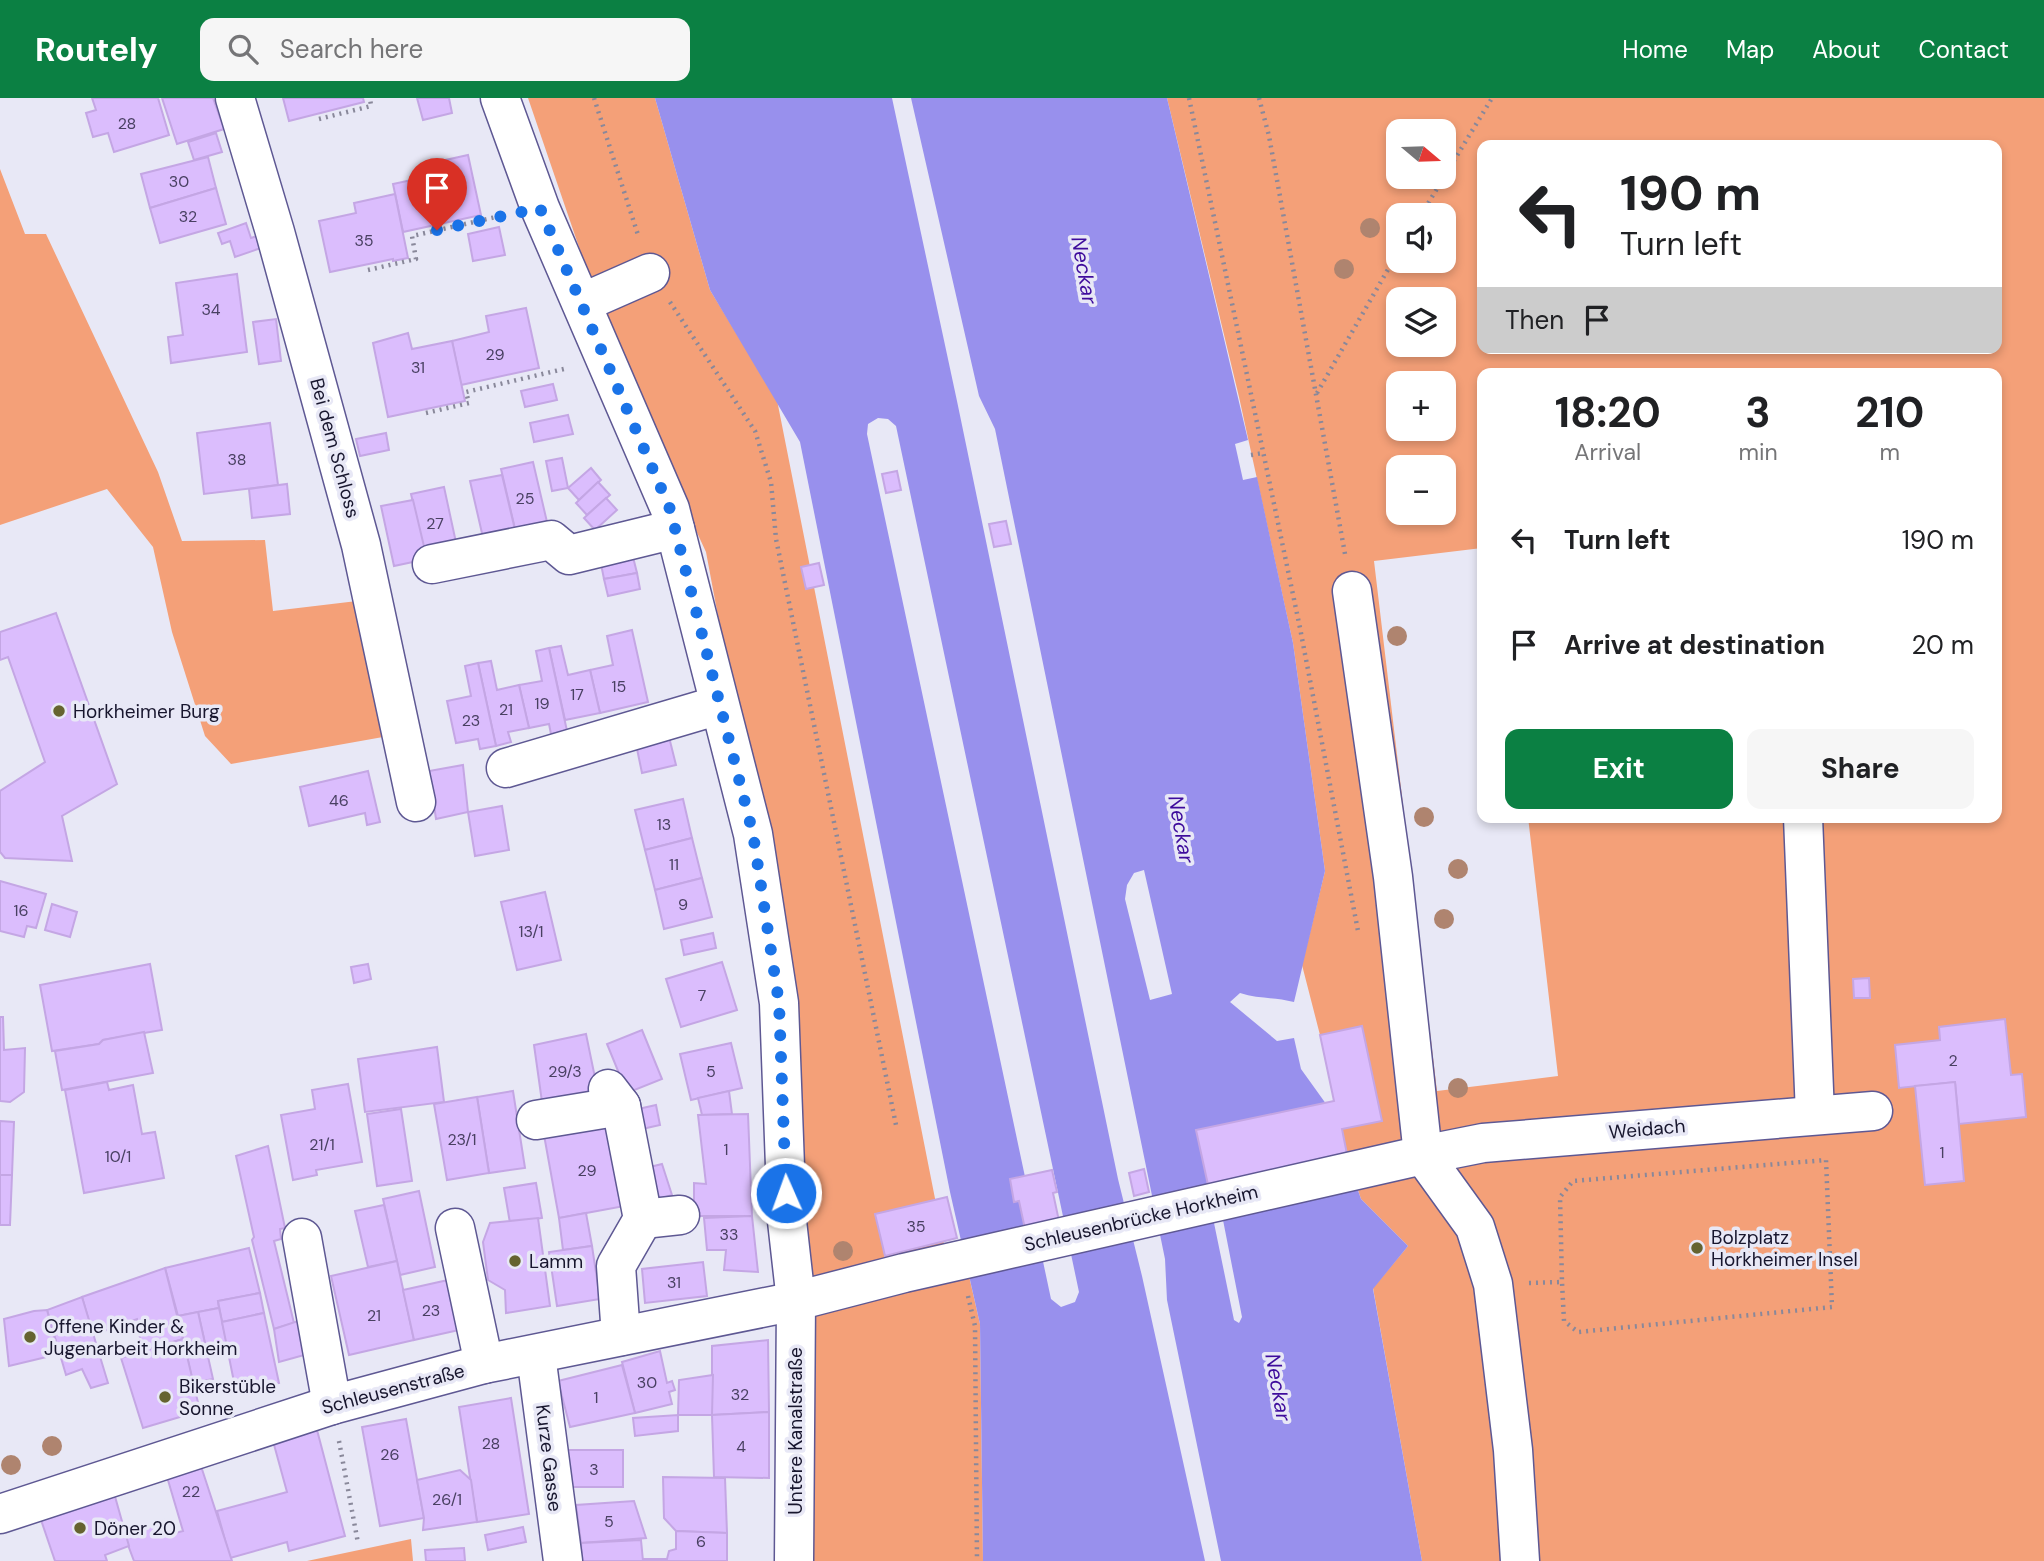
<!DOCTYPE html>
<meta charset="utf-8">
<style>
body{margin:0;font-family:"DM Sans",sans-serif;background:#f6f6f6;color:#202124;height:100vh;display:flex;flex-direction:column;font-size:26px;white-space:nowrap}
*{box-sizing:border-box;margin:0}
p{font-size:23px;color:#757577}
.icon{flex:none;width:38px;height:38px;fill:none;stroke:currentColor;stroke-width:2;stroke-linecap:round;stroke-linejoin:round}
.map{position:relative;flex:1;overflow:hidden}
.panel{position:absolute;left:1477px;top:270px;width:525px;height:455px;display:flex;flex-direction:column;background:#fff;border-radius:14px;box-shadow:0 4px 10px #0003}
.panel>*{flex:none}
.top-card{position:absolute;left:1477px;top:42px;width:525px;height:214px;border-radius:14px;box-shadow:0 4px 10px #0003;background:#fff;color:#202124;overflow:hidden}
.needle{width:46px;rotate:109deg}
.tools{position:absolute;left:1386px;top:21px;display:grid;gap:14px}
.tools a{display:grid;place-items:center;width:70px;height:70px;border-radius:14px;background:#fff;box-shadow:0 4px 10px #0003;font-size:35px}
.pin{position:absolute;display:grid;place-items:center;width:60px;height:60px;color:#fff;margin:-72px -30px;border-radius:50% 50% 50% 0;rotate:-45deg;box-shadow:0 0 7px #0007}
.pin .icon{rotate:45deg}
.me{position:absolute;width:77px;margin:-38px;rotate:358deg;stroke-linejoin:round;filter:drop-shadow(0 0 5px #0008)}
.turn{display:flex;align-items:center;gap:24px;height:147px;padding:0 28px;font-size:32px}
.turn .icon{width:91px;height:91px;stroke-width:2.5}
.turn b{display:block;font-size:49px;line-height:60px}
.then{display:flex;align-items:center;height:66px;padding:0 28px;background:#0003;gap:14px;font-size:26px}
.eta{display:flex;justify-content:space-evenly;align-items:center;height:119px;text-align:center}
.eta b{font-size:42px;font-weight:700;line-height:49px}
.primary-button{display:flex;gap:14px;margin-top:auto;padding:14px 28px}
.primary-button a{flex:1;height:80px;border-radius:14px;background:#0b8043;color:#fff;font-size:28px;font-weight:700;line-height:80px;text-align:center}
.primary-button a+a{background:#f6f6f6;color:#202124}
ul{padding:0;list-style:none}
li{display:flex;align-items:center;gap:21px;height:105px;padding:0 28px}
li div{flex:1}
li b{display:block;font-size:26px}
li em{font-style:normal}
header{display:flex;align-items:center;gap:42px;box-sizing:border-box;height:98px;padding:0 35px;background:#0b8043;color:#fff}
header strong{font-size:33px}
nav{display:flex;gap:38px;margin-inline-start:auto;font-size:24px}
.search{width:490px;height:63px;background:#f6f6f6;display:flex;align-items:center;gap:18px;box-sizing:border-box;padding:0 24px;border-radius:14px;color:#757577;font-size:26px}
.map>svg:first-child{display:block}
</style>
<header>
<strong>Routely</strong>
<div class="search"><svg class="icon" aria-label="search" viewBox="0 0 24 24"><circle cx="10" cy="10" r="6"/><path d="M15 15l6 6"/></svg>Search here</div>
<nav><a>Home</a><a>Map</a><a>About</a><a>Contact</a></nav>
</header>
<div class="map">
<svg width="2044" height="1463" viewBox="0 0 2044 1463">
<rect width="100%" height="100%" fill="#e8e8f6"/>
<!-- green -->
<g fill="#f4a078" fill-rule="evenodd">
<polygon points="528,0 655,0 710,192 777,302 946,1156 963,1152 980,1226 983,1463 800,1463 805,1217 735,609 706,454 619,266"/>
<path d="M1167,0H2044V1463H1422L1373,1190L1408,1148L1361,1101L1349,1066L1342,1031L1381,1023L1320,937L1302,867L1325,773L1293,545L1239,299ZM1398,33H1444V79H1398ZM1482,47H1997V250H1482ZM1398,117H1444V163H1398ZM1398,201H1444V247H1398ZM1482,275H1997V719H1528L1558,978L1437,993L1374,463L1482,450ZM1398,285H1444V331H1398ZM1398,369H1444V415H1398Z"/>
<polygon points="0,71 25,136 46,136 158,374 182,443 265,442 273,513 357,503 383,639 231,666 205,638 172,534 153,449 107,391 0,427"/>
<polygon points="411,1441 413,1463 307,1463"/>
</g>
<!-- water -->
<g fill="#9890ed" fill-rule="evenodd">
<path d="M655,0H892L957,303L1118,1081L1142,1178L1205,1463H983L980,1226L950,1094L800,344L710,192ZM878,320L888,321L896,328L1079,1194L1075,1204L1061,1209L1051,1201L867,336L868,326Z"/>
<path d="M911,0H1167L1248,342L1235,346L1243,382L1257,379L1293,545L1325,773L1294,904C1275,899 1258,901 1240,895L1230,904L1277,943L1294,940L1301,971L1329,1010L1361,1101L1408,1148L1373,1191L1422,1463H1221L1167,1202L1165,1161L995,331L979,298ZM1144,772L1172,896L1150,902L1125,801L1127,787L1134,775ZM1223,1122L1242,1219L1239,1225L1234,1222L1214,1125Z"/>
</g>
<!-- building -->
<g fill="#dbbdfd" stroke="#c4a6e4" stroke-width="2">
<polygon points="92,0 158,0 169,37 114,54 108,35 93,39 86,15 96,12"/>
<polygon points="162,0 213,0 224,31 177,46"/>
<polygon points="283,0 363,0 364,4 289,23"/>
<polygon points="417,0 449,0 452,15 423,22"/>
<polygon points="216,35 222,54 194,62 188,44"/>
<polygon points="468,57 481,117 403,134 393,86 430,78 427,66"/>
<polygon points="208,59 216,90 150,110 141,76"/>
<polygon points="216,90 226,126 160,145 150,110"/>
<polygon points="395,96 408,160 393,163 393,161 330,174 319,123 356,115 354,105"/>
<polygon points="246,125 251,140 257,138 261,150 235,159 230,143 222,146 218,135"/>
<polygon points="499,129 505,157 473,163 468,136"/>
<polygon points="237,176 247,254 171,265 168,239 183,237 176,185"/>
<polygon points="526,210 539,270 461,287 452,243 489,234 486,218"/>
<polygon points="276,221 281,263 259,266 253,224"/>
<polygon points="408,235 412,251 452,243 465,303 388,319 373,245"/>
<polygon points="553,286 557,302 525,309 521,293"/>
<polygon points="568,317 573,336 534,344 530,325"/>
<polygon points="270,325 278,387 204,396 197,335"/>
<polygon points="386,335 389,352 360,358 356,341"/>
<polygon points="562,360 568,390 552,393 546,363"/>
<polygon points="533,364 547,424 515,431 501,371"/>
<polygon points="591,370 601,382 579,402 568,390"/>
<polygon points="897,373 901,392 886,395 882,376"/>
<polygon points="502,377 516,436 484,444 470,383"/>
<polygon points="598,384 610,397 587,417 576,405"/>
<polygon points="287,386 290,416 252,420 249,391"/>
<polygon points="444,389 457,449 425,456 411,396"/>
<polygon points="606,400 617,412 595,432 584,420"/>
<polygon points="413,402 427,461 394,468 381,408"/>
<polygon points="1006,423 1011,446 994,449 989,426"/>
<polygon points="633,459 637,475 604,481 601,466"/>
<polygon points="819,465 824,487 806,491 801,469"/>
<polygon points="637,475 640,491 608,498 604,481"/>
<polygon points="56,515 117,686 62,718 72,763 5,760 0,754 0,693 45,664 8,559 0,562 0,534"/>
<polygon points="632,532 648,604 600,615 590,572 613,567 607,538"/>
<polygon points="561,548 568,577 590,572 600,615 565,622 549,550"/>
<polygon points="549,550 567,633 551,636 549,626 529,630 519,587 542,583 536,553"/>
<polygon points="491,563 497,592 519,587 529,630 508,634 511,644 496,648 478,565"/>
<polygon points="478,565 496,648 480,651 478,641 456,645 447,603 471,598 465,568"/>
<polygon points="669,639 676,667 642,675 636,646"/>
<polygon points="463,667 468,714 436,721 429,673"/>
<polygon points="368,673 380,724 367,727 365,715 309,728 300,689"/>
<polygon points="683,701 692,740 645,752 635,712"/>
<polygon points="502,708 509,752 475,758 468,714"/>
<polygon points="692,740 702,780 655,792 645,752"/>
<polygon points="702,780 712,819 664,831 655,792"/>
<polygon points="0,783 46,796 36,830 27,828 24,839 0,833"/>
<polygon points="545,794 561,862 517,872 501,804"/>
<polygon points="52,806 77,814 70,839 45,832"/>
<polygon points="713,835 716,850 684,857 681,842"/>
<polygon points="722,864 737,912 681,929 666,881"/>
<polygon points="150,866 162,932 103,942 99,946 52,953 40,887"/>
<polygon points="368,866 371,881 354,885 351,869"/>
<polygon points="1869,880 1870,900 1854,900 1853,881"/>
<polygon points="0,919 3,919 4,952 25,950 24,994 10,1004 0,1003"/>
<polygon points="2005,921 2011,977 2022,976 2026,1019 1959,1026 1955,984 1899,990 1895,947 1940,942 1939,929"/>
<polygon points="1362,928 1382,1023 1342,1031 1349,1066 1210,1096 1196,1032 1334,1003 1320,937"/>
<polygon points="642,932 662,981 627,995 607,946"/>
<polygon points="144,934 153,975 62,992 55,953 99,946 103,942"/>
<polygon points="586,936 599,999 543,1011 534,947"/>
<polygon points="731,945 742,990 691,1002 680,956"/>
<polygon points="437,949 444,1004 365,1014 358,961"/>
<polygon points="107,984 109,992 133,987 142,1036 155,1034 164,1080 84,1095 65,992"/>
<polygon points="1955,984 1964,1083 1925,1087 1915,988"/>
<polygon points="348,986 362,1064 316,1072 317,1077 293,1082 281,1017 315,1011 312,992"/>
<polygon points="513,993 525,1070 489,1075 477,999"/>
<polygon points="729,993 732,1016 702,1017 698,1000"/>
<polygon points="477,999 489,1075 447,1082 434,1006"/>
<polygon points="656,1007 660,1027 642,1031 638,1011"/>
<polygon points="401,1011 412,1083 377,1088 367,1016"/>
<polygon points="748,1016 752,1118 694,1118 694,1085 706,1086 698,1017"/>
<polygon points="0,1023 14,1024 12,1077 0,1077"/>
<polygon points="616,1025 630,1107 559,1120 544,1037"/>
<polygon points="268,1048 285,1130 280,1131 281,1141 274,1143 294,1225 274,1231 252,1142 254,1139 236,1058"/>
<polygon points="662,1066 672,1097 656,1102 646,1070"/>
<polygon points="1144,1071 1149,1094 1134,1098 1129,1075"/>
<polygon points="1052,1072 1057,1094 1053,1095 1059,1123 1025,1131 1019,1103 1014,1104 1010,1081"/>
<polygon points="0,1077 12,1077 10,1127 0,1127"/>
<polygon points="536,1085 542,1120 510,1125 504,1090"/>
<polygon points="419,1093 435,1169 400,1177 383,1101"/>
<polygon points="947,1099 957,1140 885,1158 875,1116"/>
<polygon points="384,1107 397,1163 368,1169 355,1113"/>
<polygon points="586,1115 592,1148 563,1152 559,1120"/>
<polygon points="752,1118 758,1174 724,1172 726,1152 707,1152 704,1120"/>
<polygon points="538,1120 550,1208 506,1215 505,1192 488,1182 483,1144 490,1125"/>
<polygon points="592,1148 600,1201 557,1208 549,1154"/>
<polygon points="249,1150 260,1195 218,1203 219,1210 178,1218 165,1170"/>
<polygon points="397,1163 414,1242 349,1257 331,1178"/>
<polygon points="703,1164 707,1198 645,1205 642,1171"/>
<polygon points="165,1170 183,1241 142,1253 137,1221 93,1237 82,1199"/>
<polygon points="448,1182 459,1232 414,1242 403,1192"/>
<polygon points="260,1195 264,1215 222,1224 218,1203"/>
<polygon points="82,1199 108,1285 91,1290 82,1271 66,1277 47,1212"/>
<polygon points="219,1210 229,1255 208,1259 198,1214"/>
<polygon points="47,1212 59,1256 9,1268 4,1221 34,1213"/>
<polygon points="198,1214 213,1281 193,1285 178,1218"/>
<polygon points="264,1215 279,1285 236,1294 222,1224"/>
<polygon points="310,1219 315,1254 279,1264 274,1231"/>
<polygon points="183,1241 200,1313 143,1330 121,1260"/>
<polygon points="768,1242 769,1314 712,1317 712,1248"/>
<polygon points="660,1253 667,1285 672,1283 675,1292 669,1294 672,1306 635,1315 622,1264"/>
<polygon points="622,1267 635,1315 570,1329 558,1283"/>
<polygon points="713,1277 712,1317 678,1317 679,1282"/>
<polygon points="511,1300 529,1416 477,1424 459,1309"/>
<polygon points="769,1314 769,1380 714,1379 712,1317"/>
<polygon points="678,1317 678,1333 635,1338 633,1320"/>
<polygon points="406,1321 424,1420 380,1428 362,1329"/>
<polygon points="317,1332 345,1438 289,1453 287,1444 230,1460 217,1413 287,1394 273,1343"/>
<polygon points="563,1352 623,1352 623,1389 567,1389"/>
<polygon points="199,1362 232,1463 134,1463 125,1439 158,1424 159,1439 183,1433 165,1372"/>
<polygon points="460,1372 471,1382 477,1424 423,1432 424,1420 417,1382"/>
<polygon points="663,1379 725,1380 727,1435 676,1433 664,1420"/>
<polygon points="114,1395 129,1448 105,1457 107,1463 55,1463 40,1419"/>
<polygon points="634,1403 646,1440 581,1445 576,1407"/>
<polygon points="523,1429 526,1444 488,1452 485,1437"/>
<polygon points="676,1433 727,1435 727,1463 643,1463 643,1461 667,1461 669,1453 676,1451"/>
<polygon points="641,1442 643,1463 582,1463 581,1445"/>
<polygon points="464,1450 465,1463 426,1463 425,1452"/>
</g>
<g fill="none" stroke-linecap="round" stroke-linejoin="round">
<!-- minor casing -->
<g stroke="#5e5893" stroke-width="41">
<g id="minor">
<polyline points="235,0 275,134 361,447 416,704"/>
<polyline points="500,0 540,110 670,411 753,736 779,905 787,1123 796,1203 794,1463"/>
<polyline points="582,205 650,175"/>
<polyline points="432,466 551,442 569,457 675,431"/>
<polyline points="506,670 719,607"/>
<polyline points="1803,719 1815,1017"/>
<polyline points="608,991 621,1008 643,1121 616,1168 621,1238"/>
<polyline points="536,1022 621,1008"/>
<polyline points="643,1121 680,1117"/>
<polyline points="455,1130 484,1266"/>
<polyline points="302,1140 332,1307"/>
<polyline points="536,1257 563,1463"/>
<polyline points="0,1416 332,1307 484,1266 796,1203 904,1175 1423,1057 1393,779 1352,493"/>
<polyline points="1520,1463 1513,1352 1493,1186 1475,1129 1423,1057 1483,1045 1873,1013"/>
</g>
</g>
<!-- path -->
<g stroke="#89889a" stroke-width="4.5" stroke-dasharray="2 5" stroke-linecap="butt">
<polyline points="594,0 639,140"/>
<polyline points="1189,0 1300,530 1358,833"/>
<polyline points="1259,0 1269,38 1345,456"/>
<polyline points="319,21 371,8 370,0"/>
<polyline points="1421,117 1492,0"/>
<polyline points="368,172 416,161 412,138 505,117"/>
<polyline points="670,204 755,333 771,384 776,441 896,1027"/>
<polyline points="1317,295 1398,154"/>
<polyline points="426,315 469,305 466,294 568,270"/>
<polyline points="1251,357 1263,355"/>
<polyline points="1529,1185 1562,1184 1564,1223 1578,1234 1832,1209 1826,1062 1573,1083 1560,1099 1562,1184"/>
<polyline points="968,1198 975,1228 977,1463"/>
<polyline points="339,1343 358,1445"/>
</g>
<!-- minor -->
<use href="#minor" stroke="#fff" stroke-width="38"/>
</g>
<!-- trees -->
<g fill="#af846f">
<circle cx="1370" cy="130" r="10"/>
<circle cx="1344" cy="171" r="10"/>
<circle cx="1397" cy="538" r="10"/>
<circle cx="1424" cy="719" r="10"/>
<circle cx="1458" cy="771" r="10"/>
<circle cx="1444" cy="821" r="10"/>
<circle cx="1458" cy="990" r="10"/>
<circle cx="843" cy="1153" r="10"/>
<circle cx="52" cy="1348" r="10"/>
<circle cx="11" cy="1367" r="10"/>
</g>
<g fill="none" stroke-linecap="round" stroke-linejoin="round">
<!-- route -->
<polyline stroke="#1a73e8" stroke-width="12" stroke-dasharray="0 21.6" points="437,132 540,110 670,411 753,736 779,905 786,1095"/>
</g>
<!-- markers -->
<g fill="#656330" stroke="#e8e8f6" stroke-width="2.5">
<circle cx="59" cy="613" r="7"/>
<circle cx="1697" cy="1150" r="7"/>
<circle cx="515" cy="1163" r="7"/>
<circle cx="30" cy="1239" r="7"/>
<circle cx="165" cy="1299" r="7"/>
<circle cx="80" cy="1430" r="7"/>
</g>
<g text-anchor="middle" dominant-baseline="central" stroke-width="7" stroke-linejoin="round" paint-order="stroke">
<!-- number labels -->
<g font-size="16" fill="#494062">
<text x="127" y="25">28</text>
<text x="179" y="83">30</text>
<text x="188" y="118">32</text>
<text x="364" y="142">35</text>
<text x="211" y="211">34</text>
<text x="495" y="256">29</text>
<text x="418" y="269">31</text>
<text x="237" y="361">38</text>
<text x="525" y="400">25</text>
<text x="435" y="425">27</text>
<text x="619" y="588">15</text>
<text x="577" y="596">17</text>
<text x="542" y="605">19</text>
<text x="506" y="611">21</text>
<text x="471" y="622">23</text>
<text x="339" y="702">46</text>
<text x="664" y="726">13</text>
<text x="674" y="766">11</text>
<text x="683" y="806">9</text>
<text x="21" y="812">16</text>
<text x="531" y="833">13/1</text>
<text x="702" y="897">7</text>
<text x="1953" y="962">2</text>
<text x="565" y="973">29/3</text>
<text x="711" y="973">5</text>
<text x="462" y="1041">23/1</text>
<text x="322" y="1046">21/1</text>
<text x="726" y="1051">1</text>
<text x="1942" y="1054">1</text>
<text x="118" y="1058">10/1</text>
<text x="587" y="1072">29</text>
<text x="916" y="1128">35</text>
<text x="729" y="1136">33</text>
<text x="674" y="1184">31</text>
<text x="431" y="1212">23</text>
<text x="374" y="1217">21</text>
<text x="647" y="1284">30</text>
<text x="740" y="1296">32</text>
<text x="596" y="1299">1</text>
<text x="491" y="1345">28</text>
<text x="741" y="1348">4</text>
<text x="390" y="1356">26</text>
<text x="594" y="1371">3</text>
<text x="191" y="1393">22</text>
<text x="447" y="1401">26/1</text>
<text x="609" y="1423">5</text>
<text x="701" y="1443">6</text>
</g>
<!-- street labels -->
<g font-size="19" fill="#18162e" stroke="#e8e8f6">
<text transform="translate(335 350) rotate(75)">Bei dem Schloss</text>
<text transform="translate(1647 1031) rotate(-5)">Weidach</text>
<text transform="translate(1141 1120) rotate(-13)">Schleusenbrücke Horkheim</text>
<text transform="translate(393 1291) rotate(-15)">Schleusenstraße</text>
<text transform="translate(795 1333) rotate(-90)">Untere Kanalstraße</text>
<text transform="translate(549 1360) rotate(83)">Kurze Gasse</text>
</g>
<!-- poi labels -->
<g font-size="19" fill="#18162e" stroke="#e8e8f6" text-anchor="start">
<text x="73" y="613">Horkheimer Burg</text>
<text x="1711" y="1139">Bolzplatz<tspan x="1711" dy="22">Horkheimer Insel</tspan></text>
<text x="529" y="1163">Lamm</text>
<text x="44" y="1228">Offene Kinder &amp;<tspan x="44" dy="22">Jugenarbeit Horkheim</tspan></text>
<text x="179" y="1288">Bikerstüble<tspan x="179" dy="22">Sonne</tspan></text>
<text x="94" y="1430">Döner 20</text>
</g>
<!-- water labels -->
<g font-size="21" font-style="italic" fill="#3e0c9c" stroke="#e8e8f6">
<text transform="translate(1084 172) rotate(80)">Neckar</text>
<text transform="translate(1181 731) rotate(80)">Neckar</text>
<text transform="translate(1278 1289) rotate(80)">Neckar</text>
</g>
</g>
</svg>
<div class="tools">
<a><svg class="needle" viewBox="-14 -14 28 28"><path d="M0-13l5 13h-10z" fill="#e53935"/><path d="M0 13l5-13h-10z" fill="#757577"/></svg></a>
<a><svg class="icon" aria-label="sound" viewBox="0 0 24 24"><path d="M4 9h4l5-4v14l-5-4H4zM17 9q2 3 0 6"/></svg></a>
<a><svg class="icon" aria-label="layers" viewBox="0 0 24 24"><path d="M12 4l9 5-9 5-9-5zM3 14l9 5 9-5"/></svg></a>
<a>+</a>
<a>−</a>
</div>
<div class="pin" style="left:437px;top:132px;background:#d93025"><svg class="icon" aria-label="arrive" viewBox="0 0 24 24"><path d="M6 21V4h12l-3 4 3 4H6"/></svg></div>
<svg class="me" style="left:786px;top:1095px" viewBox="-20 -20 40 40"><circle r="17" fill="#1a73e8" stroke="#fff" stroke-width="3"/><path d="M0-11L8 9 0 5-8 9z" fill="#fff"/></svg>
<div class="top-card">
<div class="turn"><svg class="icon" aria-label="left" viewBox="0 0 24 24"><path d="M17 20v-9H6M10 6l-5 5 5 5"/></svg><div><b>190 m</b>Turn left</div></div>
<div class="then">Then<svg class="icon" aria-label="arrive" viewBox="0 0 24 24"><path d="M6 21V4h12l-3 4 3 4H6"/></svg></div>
</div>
<section class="panel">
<div class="eta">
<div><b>18:20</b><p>Arrival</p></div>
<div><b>3</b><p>min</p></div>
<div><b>210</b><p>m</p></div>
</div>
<ul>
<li><svg class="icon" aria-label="left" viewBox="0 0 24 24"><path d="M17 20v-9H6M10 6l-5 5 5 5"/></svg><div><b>Turn left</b></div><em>190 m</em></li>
<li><svg class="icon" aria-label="arrive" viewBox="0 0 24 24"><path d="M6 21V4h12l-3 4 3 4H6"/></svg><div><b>Arrive at destination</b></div><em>20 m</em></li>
</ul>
<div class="primary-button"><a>Exit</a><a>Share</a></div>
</section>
</div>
